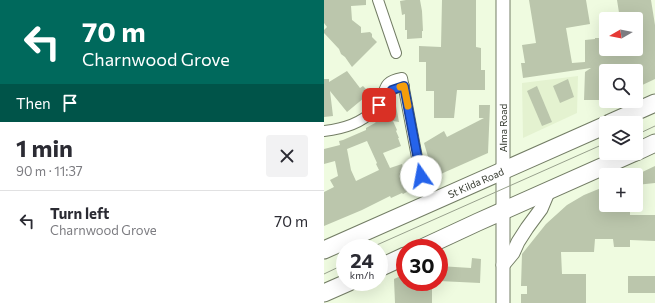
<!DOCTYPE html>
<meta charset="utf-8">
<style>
body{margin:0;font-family:Commissioner,sans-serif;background:#f2f2f3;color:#2b2b33;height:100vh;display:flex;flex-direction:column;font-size:15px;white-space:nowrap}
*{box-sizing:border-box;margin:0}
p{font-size:13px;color:#7c7c81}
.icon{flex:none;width:22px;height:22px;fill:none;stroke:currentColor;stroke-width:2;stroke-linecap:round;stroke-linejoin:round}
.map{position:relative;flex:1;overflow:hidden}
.sheet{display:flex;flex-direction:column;background:#fff;width:324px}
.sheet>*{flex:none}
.banner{background:#00695c;color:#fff;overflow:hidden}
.needle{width:26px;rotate:261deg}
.controls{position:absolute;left:275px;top:12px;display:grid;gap:8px}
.controls a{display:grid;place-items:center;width:44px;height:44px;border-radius:4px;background:#fff;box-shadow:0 4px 16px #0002;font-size:20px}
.speed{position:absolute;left:12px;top:239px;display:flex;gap:8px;font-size:20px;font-weight:700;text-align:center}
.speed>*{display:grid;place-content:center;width:52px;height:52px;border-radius:50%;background:#fff;box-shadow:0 4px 16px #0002;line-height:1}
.speed small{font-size:10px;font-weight:400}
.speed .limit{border:6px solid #d22;background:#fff;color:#111}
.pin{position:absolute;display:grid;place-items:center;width:34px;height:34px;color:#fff;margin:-17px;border-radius:8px;box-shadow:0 2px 6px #0006}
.me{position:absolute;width:44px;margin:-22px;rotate:348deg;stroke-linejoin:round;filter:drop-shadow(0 0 3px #0008)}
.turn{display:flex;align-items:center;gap:14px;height:84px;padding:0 16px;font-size:18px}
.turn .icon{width:52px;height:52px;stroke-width:2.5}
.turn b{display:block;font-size:28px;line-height:34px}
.then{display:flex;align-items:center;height:38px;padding:0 16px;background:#0003;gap:8px;font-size:15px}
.round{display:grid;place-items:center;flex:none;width:42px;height:42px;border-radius:4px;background:#f2f2f3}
.summary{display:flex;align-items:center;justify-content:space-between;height:68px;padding:0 16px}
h1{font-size:24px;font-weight:700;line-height:30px}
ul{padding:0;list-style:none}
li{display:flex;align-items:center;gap:12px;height:60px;padding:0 16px;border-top:1px solid #e1e1e2}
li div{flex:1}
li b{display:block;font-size:15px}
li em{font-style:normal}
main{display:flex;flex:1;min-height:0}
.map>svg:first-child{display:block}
</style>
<main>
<section class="sheet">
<div class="banner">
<div class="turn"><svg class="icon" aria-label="left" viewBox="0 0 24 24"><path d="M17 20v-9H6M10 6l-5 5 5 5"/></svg><div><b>70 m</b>Charnwood Grove</div></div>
<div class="then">Then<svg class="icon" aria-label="arrive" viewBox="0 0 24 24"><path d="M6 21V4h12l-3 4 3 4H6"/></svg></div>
</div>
<div class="summary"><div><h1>1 min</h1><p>90 m · 11:37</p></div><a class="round"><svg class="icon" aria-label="close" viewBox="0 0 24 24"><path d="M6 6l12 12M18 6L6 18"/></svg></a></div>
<ul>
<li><svg class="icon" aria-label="left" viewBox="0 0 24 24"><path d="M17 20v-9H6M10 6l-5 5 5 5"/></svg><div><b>Turn left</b><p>Charnwood Grove</p></div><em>70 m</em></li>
</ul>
</section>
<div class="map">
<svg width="331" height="303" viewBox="0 0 331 303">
<rect width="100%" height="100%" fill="#effbe0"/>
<!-- built -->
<polygon fill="#e4f2d0" points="254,76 253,113 199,138 198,83"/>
<!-- building -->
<g fill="#bbc6ac" fill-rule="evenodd">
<polygon points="0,0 42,0 42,5 27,6 28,20 37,27 37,33 46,32 48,34 48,37 53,42 28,67 21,57 17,54 15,49 0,33 0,30 3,27 0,23"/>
<polygon points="82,0 96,0 98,11 99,31 98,31 98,38 83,39 83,30 81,30 81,14 78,15 76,1"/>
<polygon points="118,0 152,0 152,47 157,48 157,70 161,70 161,90 133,90 130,118 110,118 110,91 102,91 102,62 95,62 95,46 117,47"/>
<polygon points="205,0 262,0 266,24 242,28 248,63 261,62 261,40 271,39 271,38 282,38 282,49 312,49 312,19 296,19 293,0 327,0 331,25 331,79 312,88 312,71 282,71 282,100 260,100 261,72 267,68 199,78 197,63 201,63 198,45 212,43"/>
<polygon points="23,71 36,88 39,86 46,93 23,112 6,91 9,116 0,117 0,79 5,79 5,82"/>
<polygon points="244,79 250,97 236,103 229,86"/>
<polygon points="213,86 228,122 218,126 203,91"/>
<polygon points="155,105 166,105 164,153 110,177 100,143 120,131 123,137 160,118 155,118"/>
<path d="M64,106H72L75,122L69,121L73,130L72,131L75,138H74L77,146L59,153L66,168L78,164L80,170L85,168L90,188L79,194L78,193L67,198L66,196L38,210L0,226V192L10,187L6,180L14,176L11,161L0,164V149L16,145L15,141L19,140L42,130V128L51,123ZM43,141L53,163L52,164L55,170L32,181L27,170L23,149Z"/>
<polygon points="331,166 331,183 312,185 312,175"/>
<polygon points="282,186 282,205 306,205 306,215 331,215 331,241 306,240 306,247 290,247 289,239 271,239 270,252 237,252 238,274 262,274 262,303 197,303 197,294 203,294 203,286 197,286 198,254 222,224 243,205 260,195"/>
<polygon points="148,258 157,259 156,283 115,281 115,266 147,268"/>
<polygon points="81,274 81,282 108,282 108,303 71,303 70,279"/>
<rect x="304" y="276" width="27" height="17"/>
</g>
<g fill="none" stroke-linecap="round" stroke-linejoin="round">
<!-- minor casing -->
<g stroke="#737d65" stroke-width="12">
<g id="minor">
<polyline points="54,0 72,53"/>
<path d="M55,105C63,89 57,82 78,78L95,168L100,185L107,202"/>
<path d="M0,131C18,129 36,124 49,111C56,105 60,95 68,90C71,87 76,87 80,86"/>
</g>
</g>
<!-- tertiary casing -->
<g stroke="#737d65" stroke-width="15">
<g id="tertiary">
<polyline points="179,265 189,253 194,242 203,228 217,209 225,190"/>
<polyline points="179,303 179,0"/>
</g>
</g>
<!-- trunk casing -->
<g stroke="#737d65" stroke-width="19">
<g id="trunk">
<polyline points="286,123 331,103"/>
<polyline points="312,152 331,143"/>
<polyline points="98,248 154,222 309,153"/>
<path id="s1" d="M0,250L282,125"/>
<polyline points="55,268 81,256"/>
<polyline points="0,293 25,282"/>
</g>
</g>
<!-- minor -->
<use href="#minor" stroke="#fff" stroke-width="10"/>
<!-- tertiary -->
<use href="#tertiary" stroke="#fff" stroke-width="13"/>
<!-- trunk -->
<use href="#trunk" stroke="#fff" stroke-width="17"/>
<!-- tram -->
<g stroke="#98a18d" stroke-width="1">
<polyline points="312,135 331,126"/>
<polyline points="46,248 282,143"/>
<polyline points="0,274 21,264"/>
</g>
</g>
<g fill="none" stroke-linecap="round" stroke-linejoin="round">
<!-- route casing -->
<g stroke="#184099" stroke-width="10">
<polyline id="route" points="55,105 68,90 80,86 97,176"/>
</g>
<!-- route -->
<use href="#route" stroke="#2563eb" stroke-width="7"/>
<!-- slow -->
<polyline stroke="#f59e0b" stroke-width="7" points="76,87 80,86 84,106"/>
</g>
<g text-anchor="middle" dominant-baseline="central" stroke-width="4" stroke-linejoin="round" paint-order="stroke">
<!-- street labels -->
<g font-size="10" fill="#31362b" stroke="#fff">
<text transform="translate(179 128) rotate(-90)">Alma Road</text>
<text stroke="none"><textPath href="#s1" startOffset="166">St Kilda Road</textPath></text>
</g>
</g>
</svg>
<div class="controls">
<a><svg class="needle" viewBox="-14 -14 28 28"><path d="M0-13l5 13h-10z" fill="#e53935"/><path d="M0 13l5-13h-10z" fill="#7c7c81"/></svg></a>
<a><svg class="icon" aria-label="search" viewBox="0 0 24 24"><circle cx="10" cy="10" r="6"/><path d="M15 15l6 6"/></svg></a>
<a><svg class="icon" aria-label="layers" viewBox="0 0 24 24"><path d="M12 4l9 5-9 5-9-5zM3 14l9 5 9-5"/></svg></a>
<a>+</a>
</div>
<div class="speed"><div>24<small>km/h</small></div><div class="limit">30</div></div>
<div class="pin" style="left:55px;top:105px;background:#d93025"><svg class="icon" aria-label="arrive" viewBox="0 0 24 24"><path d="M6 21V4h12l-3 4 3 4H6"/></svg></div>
<svg class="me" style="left:97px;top:176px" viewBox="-20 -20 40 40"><circle r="19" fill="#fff"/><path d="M0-13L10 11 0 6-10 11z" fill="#2563eb"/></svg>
</div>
</main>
